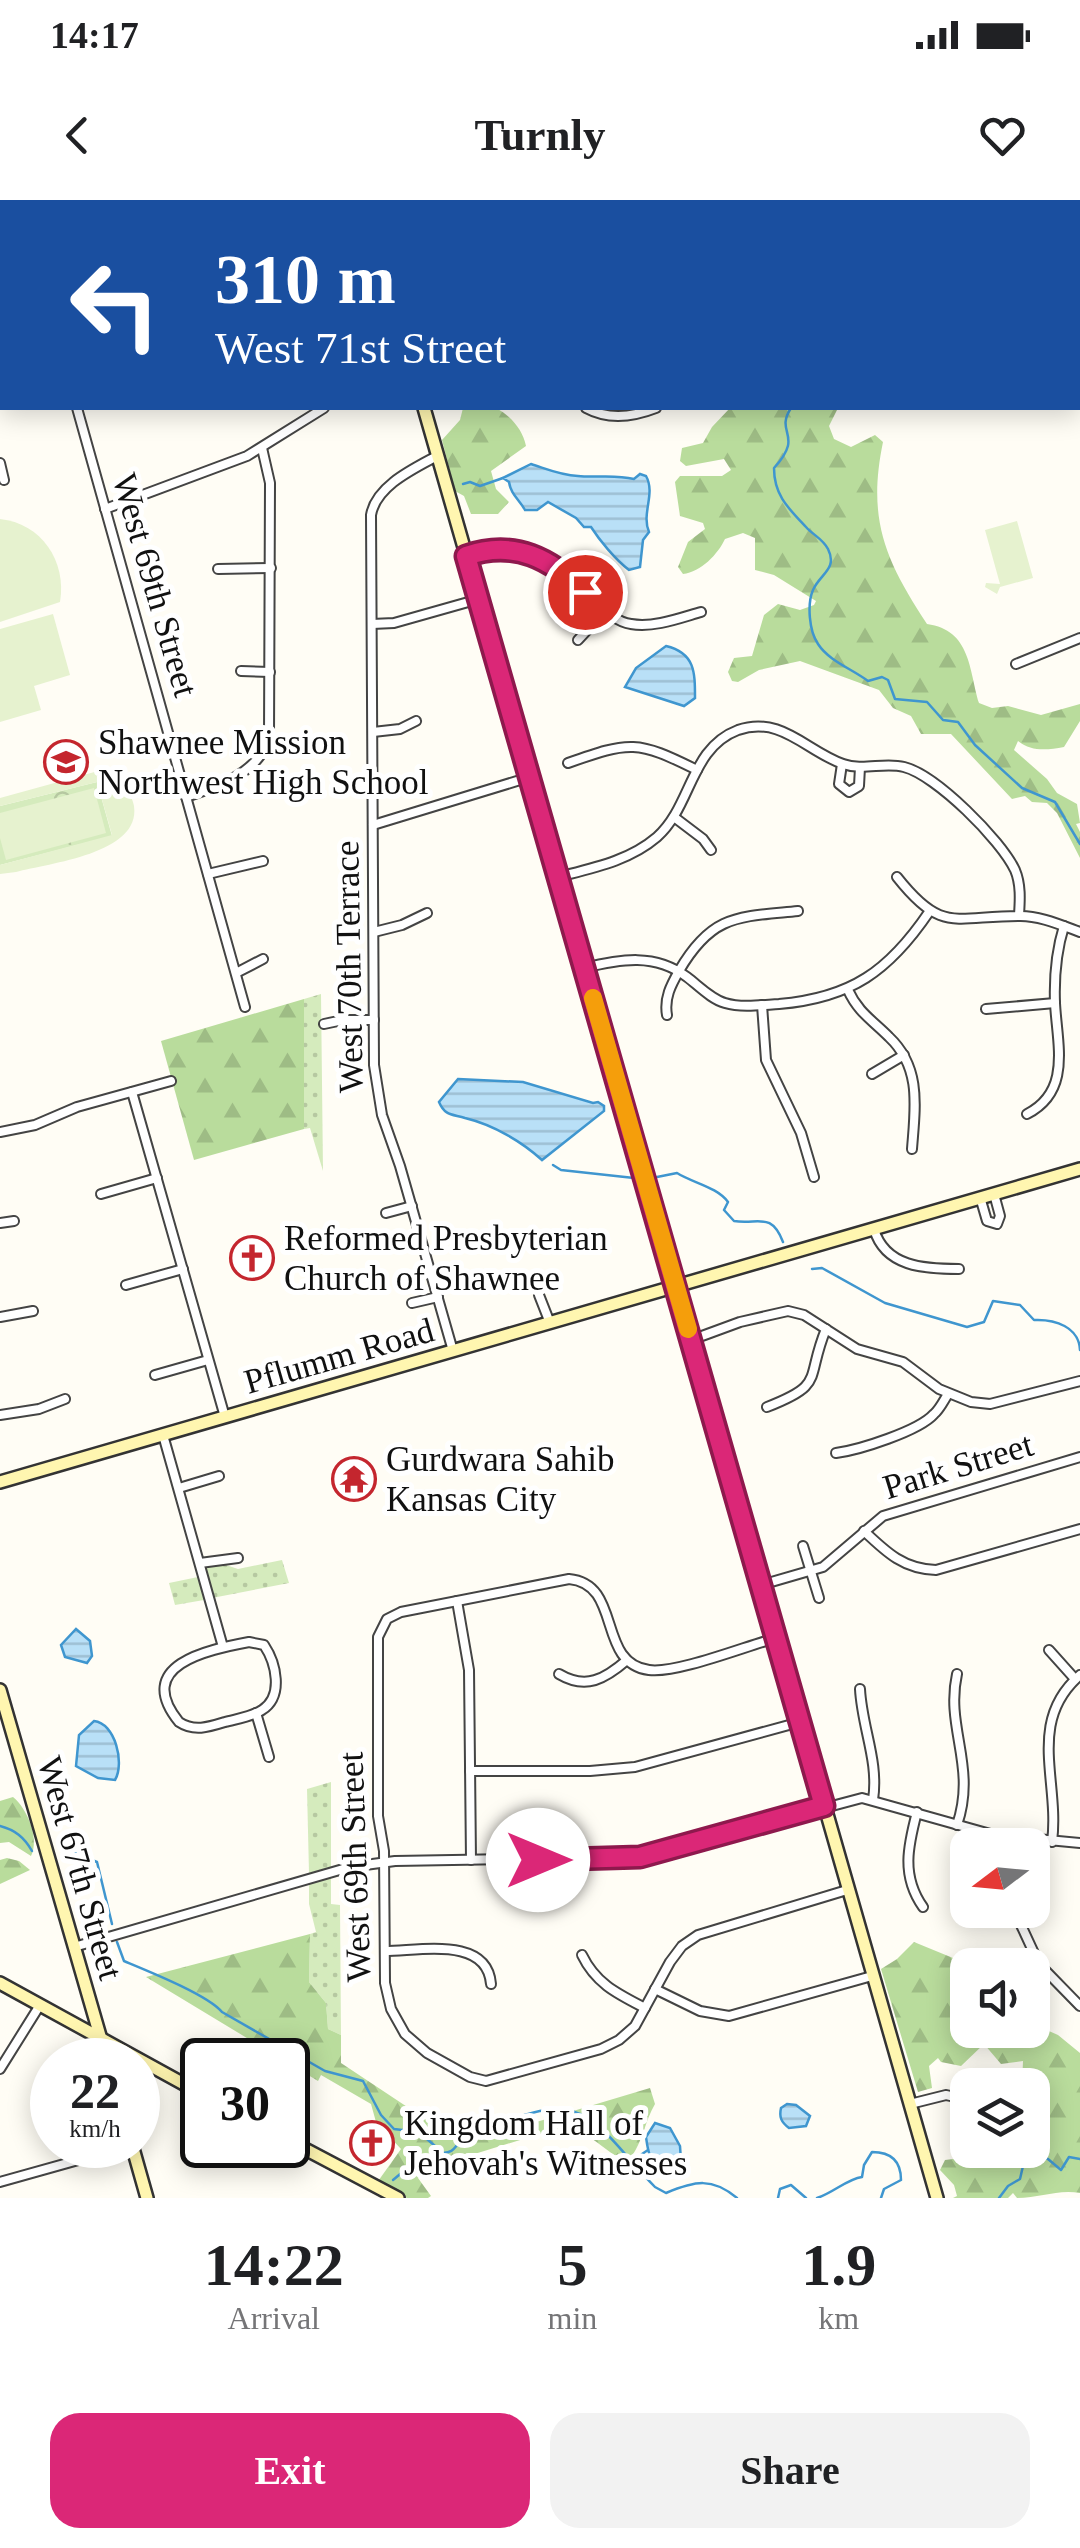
<!DOCTYPE html>
<style>
body{margin:0;font-family:Georgia,serif;background:#f2f2f2;color:#202124;height:100vh;display:flex;flex-direction:column;font-size:38px;white-space:nowrap}
*{box-sizing:border-box;margin:0}
p{font-size:32px;color:#757577}
.icon{flex:none;width:55px;height:55px;fill:none;stroke:currentColor;stroke-width:2;stroke-linecap:round;stroke-linejoin:round}
.map{position:relative;height:1998px;overflow:hidden}
.drawer{display:flex;flex-direction:column;background:#fff;flex:1}
.drawer>*{flex:none}
.hud{position:absolute;left:0px;top:0px;width:1080px;height:210px;box-shadow:0 5px 25px #0003;background:#1a4fa0;color:#fff;overflow:hidden}
.needle{width:65px;rotate:254deg}
.buttons{position:absolute;left:950px;top:1628px;display:grid;gap:20px}
.buttons a{display:grid;place-items:center;width:100px;height:100px;border-radius:20px;background:#fff;box-shadow:0 5px 25px #0003;font-size:50px}
.speed{position:absolute;left:30px;top:1838px;display:flex;gap:20px;font-size:50px;font-weight:700;text-align:center}
.speed>*{display:grid;place-content:center;width:130px;height:130px;border-radius:50%;background:#fff;box-shadow:0 5px 25px #0003;line-height:1}
.speed small{font-size:25px;font-weight:400}
.speed .limit{border:5px solid #111;border-radius:15px;background:#fff;color:#111}
.pin{position:absolute;display:grid;place-items:center;width:85px;height:85px;color:#fff;margin:-42px;border:5px solid #fff;border-radius:50%;box-shadow:0 2px 10px #0007}
.me{position:absolute;width:110px;margin:-55px;rotate:90deg;stroke-linejoin:round;filter:drop-shadow(0 0 8px #0008)}
.turn{display:flex;align-items:center;gap:35px;height:210px;padding:0 50px;font-size:45px}
.turn .icon{width:130px;height:130px;stroke-width:2.5}
.turn b{display:block;font-size:70px;line-height:85px}
.eta{display:flex;justify-content:space-evenly;align-items:center;height:170px;text-align:center}
.eta b{font-size:60px;font-weight:600;line-height:70px}
.primary-button{display:flex;gap:20px;margin-top:auto;padding:20px 50px}
.primary-button a{flex:1;height:115px;border-radius:30px;background:#db2777;color:#fff;font-size:40px;font-weight:600;line-height:115px;text-align:center}
.primary-button a+a{background:#f2f2f2;color:#202124}
.status{display:flex;justify-content:space-between;align-items:center;height:70px;padding:0 50px;background:#fff;direction:ltr}
.status svg{height:28px;fill:currentColor}
header{display:flex;justify-content:space-between;align-items:center;height:130px;padding:0 50px;background:#fff;font-size:45px;font-weight:600}
.map>svg:first-child{display:block}
</style>
<div class="status"><b>14:17</b><svg viewBox="0 0 49 12"><path d="M0 12V9h3v3zM5 12V6h3v6zM10 12V3h3v9zM15 12V0h3v12zM26 1h20v11H26zM47 4h2v5h-2z"/></svg></div>
<header><svg class="icon" aria-label="back" viewBox="0 0 24 24"><path d="M15 5l-7 7 7 7"/></svg>Turnly<svg class="icon" aria-label="heart" viewBox="0 0 24 24"><path d="M12 20l-8-8c-3-5 5-10 8-4 3-6 11-1 8 4z"/></svg></header>
<div class="map">
<svg width="1080" height="1998" viewBox="0 0 1080 1998">
<defs>
<pattern id="grass-dots" width="8" height="8" patternUnits="userSpaceOnUse" patternTransform="scale(2.5)"><rect width="8" height="8" fill="#d5ebbd"/><path d="M2 2h.1M6 6h.1" fill="none" stroke="#b6c8a1" stroke-width="1.8" stroke-linecap="round"/></pattern>
<pattern id="forest-firs" width="22" height="20" patternUnits="userSpaceOnUse" patternTransform="scale(2.5)"><rect width="22" height="20" fill="#b9dc9c"/><path d="M5 1l3.5 6h-7zM16 11l3.5 6h-7z" fill="#9ebc85"/></pattern>
<pattern id="park-crowns" width="20" height="18" patternUnits="userSpaceOnUse" patternTransform="scale(2.5)"><rect width="20" height="18" fill="#d5ebbd"/><path d="M2 6a3 3 0 1 1 6 0M12 15a3 3 0 1 1 6 0" fill="none" stroke="#b6c8a1"/></pattern>
<pattern id="water-rules" width="6" height="5" patternUnits="userSpaceOnUse" patternTransform="scale(2.5)"><rect width="6" height="5" fill="#b9e0f7"/><path d="M0 2.5h6" fill="none" stroke="#9ebfd3"/></pattern>
</defs>
<rect width="100%" height="100%" fill="#fffdf5"/>
<!-- grass -->
<g fill="url(#grass-dots)">
<polygon points="321,794 323,971 310,928 304,929 304,799"/>
<polygon points="282,1360 289,1383 212,1398 206,1366 220,1363 238,1369"/>
<polygon points="198,1377 204,1400 175,1405 169,1383"/>
<polygon points="331,1582 331,1667 309,1673 307,1589"/>
<polygon points="331,1675 331,1704 340,1705 341,1835 328,1829 326,1803 309,1782 310,1734 316,1732 309,1704 309,1682"/>
</g>
<!-- forest -->
<g fill="url(#forest-firs)">
<path d="M463,208C472,207 489,205 496,208C511,216 523,230 526,246L491,271L496,289L509,302L498,314H471L464,296L455,291L442,240L460,220Z"/>
<path d="M730,208H838L829,226L834,239L851,247L875,235L883,242C867,319 885,360 927,424C971,430 969,470 979,503L992,508L1008,506L1041,515L1080,504V521L1064,547C1047,550 1032,552 1018,541L1014,550L1047,579L1057,593L1077,604L1080,623L1076,624L1080,632V658L1057,613L1047,603L1032,602L1025,596L1012,599L951,534H921L911,516L893,508L879,490L800,461L759,470L738,482L732,481L728,472L734,458L752,456L764,415L778,404L800,410L814,405L816,401L774,375L755,370V338L743,333L725,339C718,354 701,372 683,374L678,367L688,342L705,329L703,323L680,316L675,282L680,276H722L731,270L724,259L686,266L680,261L682,248L703,243L712,227Z"/>
<polygon points="304,799 304,929 194,960 161,841"/>
<path d="M13,1597C27,1608 40,1639 31,1656L9,1642L0,1643V1601Z"/>
<polygon points="7,1658 19,1661 30,1670 0,1684 0,1660"/>
<path d="M310,1734L309,1782L326,1803L328,1829L341,1835V1863L463,1944L650,1888L655,1904C645,1921 643,1940 632,1956L614,1955L572,1924L439,1965L418,1978L431,1996L428,1998H407L376,1984L401,1949L376,1922L371,1904L321,1875L318,1881L146,1777Z"/>
<path d="M914,1742L970,1765L968,1830H1032L1033,1824L1058,1835L1080,1853V1993C1058,1989 1040,1998 1017,1998L1013,1993L1008,1998H953L957,1996L954,1985L940,1970L945,1960L969,1957L975,1950L976,1965L980,1964L982,1951L1032,1950V1885H1022L1023,1861L1001,1864L984,1844L961,1866L941,1862L938,1858L929,1866L932,1888L918,1892L881,1769L897,1759Z"/>
</g>
<!-- park -->
<polygon fill="url(#park-crowns)" points="97,582 112,636 0,665 0,606"/>
<!-- pitch -->
<g fill="#e6f2cf">
<path d="M0,319C41,323 67,361 60,402L0,422Z"/>
<polygon points="1017,321 1033,378 1000,387 997,394 985,387 986,383 1000,384 985,330"/>
<polygon points="53,414 70,475 34,486 41,510 0,522 0,429"/>
<path d="M109,568C113,583 131,587 134,606C141,654 49,663 16,672L0,674V665L112,635L97,582L0,606V598Z"/>
<polygon points="94,588 106,633 6,660 0,638 0,613"/>
</g>
<!-- water -->
<g fill="url(#water-rules)" stroke="#3f96cf" stroke-width="2.5">
<path d="M531,264C547,269 560,275 578,276C596,278 614,274 634,279L640,274L646,276C656,294 641,313 649,332L643,340L640,367L629,370C615,359 600,341 591,327H584L576,318L548,302L537,310H525C519,299 511,295 509,282L503,278Z"/>
<path d="M666,446C695,453 695,472 695,498L684,506L625,487L636,468Z"/>
<path d="M458,879L523,882L593,903L598,902L604,906V911L542,960C522,942 494,925 465,918C452,914 445,916 439,902Z"/>
<polygon points="76,1429 90,1441 92,1456 87,1463 65,1457 61,1445"/>
<path d="M94,1521C115,1523 125,1563 115,1580L98,1578L76,1566L79,1535Z"/>
<path d="M787,1904L796,1905L810,1916L806,1926L789,1928C781,1922 779,1917 781,1908Z"/>
<path d="M655,1923L670,1928L680,1946L681,1961L668,1971C650,1968 648,1952 646,1937Z"/>
</g>
<g fill="none" stroke-linecap="round" stroke-linejoin="round">
<!-- stream -->
<g stroke="#3f96cf" stroke-width="2.5">
<polyline points="788,2 788,0"/>
<path d="M791,208C774,234 805,234 774,268C774,295 788,308 806,327C813,335 823,339 828,349C838,369 820,374 813,390C807,404 809,431 818,444C829,461 852,469 868,481L882,477L888,480L895,499L927,502L943,520L958,522L975,545L1022,588L1055,602L1080,644"/>
<polyline points="463,284 470,282 480,286 503,278"/>
<polyline points="553,965 561,970 634,978"/>
<path d="M657,977L677,973C693,983 717,987 728,1002L724,1010L734,1021C758,1025 771,1011 783,1042"/>
<path d="M812,1069L822,1068L885,1103L967,1127L984,1122L993,1101L1020,1105L1034,1120C1055,1119 1079,1127 1080,1150"/>
<path d="M0,1626C15,1630 24,1637 32,1651"/>
<polyline points="62,1648 97,1662 112,1724"/>
<path d="M117,1742L124,1761C148,1771 208,1795 222,1812L325,1871L363,1881L381,1915L394,1929L419,1932L443,1953C455,1952 453,1948 461,1941C469,1935 481,1934 490,1929C587,1883 593,1923 655,1987L666,1993C695,1981 712,1977 737,1998"/>
<polyline points="633,1960 648,1950"/>
<polyline points="393,1980 411,1965 432,1961 443,1953"/>
<polyline points="778,1998 780,1989 791,1985 806,1998"/>
<path d="M817,1998C833,1993 847,1979 862,1977L864,1965L872,1952C891,1952 901,1961 901,1980L884,1989L881,1998"/>
<polyline points="999,1998 1008,1986 1020,1979 1026,1953 1048,1959 1061,1970 1069,1957 1080,1959"/>
</g>
<!-- street casing -->
<g stroke="#444" stroke-width="12">
<g id="street">
<polyline points="31,0 31,2"/>
<polyline points="155,0 156,2"/>
<polyline points="266,0 267,2"/>
<polyline points="600,0 601,2"/>
<polyline points="723,0 723,2"/>
<polyline points="844,0 844,2"/>
<polyline points="932,0 933,2"/>
<polyline points="1042,0 1043,2"/>
<polyline points="458,2 466,0"/>
<polyline points="631,2 635,0"/>
<polyline points="1078,36 1080,36"/>
<polyline points="1078,127 1080,126"/>
<polyline points="0,146 2,146"/>
<polyline points="77,208 245,807"/>
<path d="M586,208C608,220 633,217 656,208"/>
<path d="M437,256C413,269 376,286 371,315L374,865L382,915L400,966L453,1151"/>
<polyline points="0,263 4,280"/>
<polyline points="105,309 247,256 324,208"/>
<path d="M467,357C520,338 555,363 592,399C603,409 616,422 631,424C654,428 680,418 701,412"/>
<polyline points="218,369 271,368"/>
<polyline points="372,424 394,423 479,399"/>
<polyline points="578,440 605,411"/>
<polyline points="1016,464 1080,438"/>
<polyline points="241,471 270,472"/>
<polyline points="373,532 400,529 416,521"/>
<path d="M568,563C630,541 637,540 697,570"/>
<polyline points="842,564 839,584 849,592 859,586 860,567"/>
<path d="M186,597C217,587 259,573 269,538L270,283L262,248"/>
<polyline points="674,617 703,639 711,650"/>
<polyline points="373,625 530,577"/>
<polyline points="208,674 263,661"/>
<path d="M558,677C593,668 629,661 657,637C692,606 690,548 738,530C781,515 806,551 843,564C863,571 884,562 904,567C936,575 1001,640 1015,670C1021,684 1020,700 1019,715"/>
<path d="M897,677C942,734 954,716 1018,716C1038,715 1061,725 1080,732"/>
<polyline points="374,732 402,725 427,713"/>
<path d="M584,768C621,759 655,753 687,777C699,786 711,799 725,803C742,808 762,805 779,804C851,798 889,771 929,712"/>
<polyline points="236,773 263,759"/>
<path d="M848,790C858,812 872,820 889,837C922,868 915,908 912,949"/>
<polyline points="762,805 766,860 801,933 814,977"/>
<polyline points="986,809 1055,803"/>
<path d="M667,815C664,798 671,785 679,771C712,714 738,717 798,711"/>
<polyline points="324,824 343,820 374,820"/>
<polyline points="872,874 904,855"/>
<polyline points="132,892 225,1217"/>
<path d="M1027,914C1072,891 1057,844 1055,803C1054,776 1056,752 1064,726"/>
<polyline points="0,932 35,925 77,907 171,881"/>
<polyline points="101,994 157,978"/>
<polyline points="980,997 987,1021 997,1024 1000,1016 994,994"/>
<polyline points="386,1013 412,1006"/>
<polyline points="0,1023 14,1021"/>
<path d="M874,1029C885,1067 924,1069 959,1069"/>
<polyline points="126,1085 183,1069"/>
<polyline points="539,1095 550,1123"/>
<polyline points="412,1103 438,1097"/>
<polyline points="0,1117 33,1111"/>
<polyline points="691,1140 740,1122 788,1111 804,1115 857,1149 903,1162 939,1189 971,1202 990,1204 1080,1181"/>
<polyline points="155,1175 208,1160"/>
<path d="M767,1207C826,1184 805,1180 826,1129"/>
<polyline points="0,1215 39,1209 65,1199"/>
<polyline points="163,1235 223,1447"/>
<path d="M836,1253C859,1250 919,1231 934,1214C940,1209 944,1200 948,1194"/>
<polyline points="179,1288 219,1276"/>
<path d="M864,1331C887,1353 904,1369 936,1370L1080,1329"/>
<polyline points="803,1346 819,1398"/>
<polyline points="200,1363 238,1358"/>
<polyline points="761,1385 823,1367 883,1316 1080,1257"/>
<polyline points="457,1401 469,1470 471,1660"/>
<path d="M776,1438C746,1446 676,1474 649,1470C596,1463 623,1384 569,1379L401,1412L387,1419L378,1437V1616L384,1651L385,1783L391,1809L405,1834L427,1853L470,1877L486,1881L601,1849L619,1840L635,1826L670,1762L682,1746L698,1735L847,1690"/>
<path d="M249,1442L264,1445C276,1463 284,1496 262,1510C252,1517 236,1519 225,1522C209,1527 194,1532 179,1522C133,1465 207,1450 249,1442Z"/>
<polyline points="1049,1450 1075,1479"/>
<path d="M559,1474C586,1490 605,1479 627,1460"/>
<path d="M957,1474C945,1528 977,1566 957,1625"/>
<path d="M860,1489C862,1528 879,1561 873,1600"/>
<polyline points="256,1513 269,1557"/>
<polyline points="470,1571 590,1571 635,1567 800,1522"/>
<path d="M917,1612C908,1646 901,1676 923,1707"/>
<path d="M1052,1642C1060,1581 1026,1522 1080,1475"/>
<polyline points="1014,1710 1039,1764 1080,1806"/>
<polyline points="74,1747 350,1667 395,1661 640,1657 862,1598 994,1635 1080,1643"/>
<path d="M385,1751C420,1751 487,1736 491,1784"/>
<path d="M582,1755C596,1784 618,1794 645,1808"/>
<polyline points="655,1789 700,1811 729,1816 872,1776"/>
<polyline points="0,1869 40,1805"/>
<polyline points="910,1904 946,1895 968,1900"/>
<polyline points="0,1982 132,1945"/>
</g>
</g>
<!-- secondary casing -->
<g stroke="#333" stroke-width="16">
<g id="secondary">
<polyline points="365,0 366,2"/>
<polyline points="424,208 937,1998"/>
<polyline points="0,1282 1080,969"/>
<polyline points="0,1490 107,1860"/>
<polyline points="0,1783 202,1894"/>
<polyline points="288,1940 398,1998"/>
<polyline points="132,1945 147,1998"/>
</g>
</g>
<!-- street -->
<use href="#street" stroke="#fff" stroke-width="8"/>
<!-- secondary -->
<use href="#secondary" stroke="#fff6b0" stroke-width="11"/>
</g>
<g fill="none" stroke-linecap="round" stroke-linejoin="round">
<!-- route casing -->
<g stroke="#8e194d" stroke-width="25">
<path id="route" d="M538,1660L640,1657L824,1606L466,356C515,339 551,359 585,392"/>
</g>
<!-- route -->
<use href="#route" stroke="#db2777" stroke-width="18"/>
<!-- slow -->
<polyline stroke="#f59e0b" stroke-width="18" points="593,798 688,1129"/>
</g>
<!-- icons -->
<defs>
<g id="school-ring" transform="scale(2.25)"><circle r="9.5" fill="#fff" stroke="#c4262e" stroke-width="1.5"/><path d="M0-5L7-2L0 1L-7-2ZM-4 1L0 2.5L4 1V4Q0 6-4 4Z" fill="#c4262e"/></g>
<g id="church-ring" transform="scale(2.25)"><circle r="9.5" fill="#fff" stroke="#c4262e" stroke-width="1.5"/><path d="M-1.2-6h2.4v3.5h3.3v2.4h-3.3V6h-2.4V-.1h-3.3v-2.4h3.3Z" fill="#c4262e"/></g>
<g id="temple-ring" transform="scale(2.25)"><circle r="9.5" fill="#fff" stroke="#c4262e" stroke-width="1.5"/><path d="M0-6L5-2H3V0L6.5 2.5H4V6H1.5V3h-3V6H-4V2.5H-6.5L-3 0V-2H-5Z" fill="#c4262e"/></g>
</defs>
<g fill-rule="evenodd">
<use href="#school-ring" x="66" y="562"/>
<use href="#church-ring" x="252" y="1058"/>
<use href="#temple-ring" x="354" y="1279"/>
<use href="#church-ring" x="372" y="1943"/>
</g>
<g text-anchor="middle" dominant-baseline="central" stroke-width="10" stroke-linejoin="round" paint-order="stroke">
<!-- street labels -->
<g font-size="35" fill="#111" stroke="#fff">
<text transform="translate(155 385) rotate(74)">West 69th Street</text>
<text transform="translate(349 767) rotate(-91)">West 70th Terrace</text>
<text transform="translate(339 1156) rotate(-16)">Pflumm Road</text>
<text transform="translate(958 1266) rotate(-17)">Park Street</text>
<text transform="translate(355 1667) rotate(-92)">West 69th Street</text>
<text transform="translate(80 1668) rotate(74)">West 67th Street</text>
</g>
<!-- poi labels -->
<g font-size="35" fill="#111" stroke="#fff" text-anchor="start">
<text x="98" y="542">Shawnee Mission<tspan x="98" dy="40">Northwest High School</tspan></text>
<text x="284" y="1038">Reformed Presbyterian<tspan x="284" dy="40">Church of Shawnee</tspan></text>
<text x="386" y="1259">Gurdwara Sahib<tspan x="386" dy="40">Kansas City</tspan></text>
<text x="404" y="1923">Kingdom Hall of<tspan x="404" dy="40">Jehovah's Witnesses</tspan></text>
</g>
</g>
</svg>
<div class="buttons">
<a><svg class="needle" viewBox="-14 -14 28 28"><path d="M0-13l5 13h-10z" fill="#e53935"/><path d="M0 13l5-13h-10z" fill="#757577"/></svg></a>
<a><svg class="icon" aria-label="sound" viewBox="0 0 24 24"><path d="M4 9h4l5-4v14l-5-4H4zM17 9q2 3 0 6"/></svg></a>
<a><svg class="icon" aria-label="layers" viewBox="0 0 24 24"><path d="M12 4l9 5-9 5-9-5zM3 14l9 5 9-5"/></svg></a>
</div>
<div class="speed"><div>22<small>km/h</small></div><div class="limit">30</div></div>
<div class="pin" style="left:585px;top:392px;background:#d93025"><svg class="icon" aria-label="arrive" viewBox="0 0 24 24"><path d="M6 21V4h12l-3 4 3 4H6"/></svg></div>
<svg class="me" style="left:538px;top:1660px" viewBox="-20 -20 40 40"><circle r="19" fill="#fff"/><path d="M0-13L10 11 0 6-10 11z" fill="#db2777"/></svg>
<div class="hud">
<div class="turn"><svg class="icon" aria-label="left" viewBox="0 0 24 24"><path d="M17 20v-9H6M10 6l-5 5 5 5"/></svg><div><b>310 m</b>West 71st Street</div></div>
</div>
</div>
<section class="drawer">
<div class="eta">
<div><b>14:22</b><p>Arrival</p></div>
<div><b>5</b><p>min</p></div>
<div><b>1.9</b><p>km</p></div>
</div>
<div class="primary-button"><a>Exit</a><a>Share</a></div>
</section>
